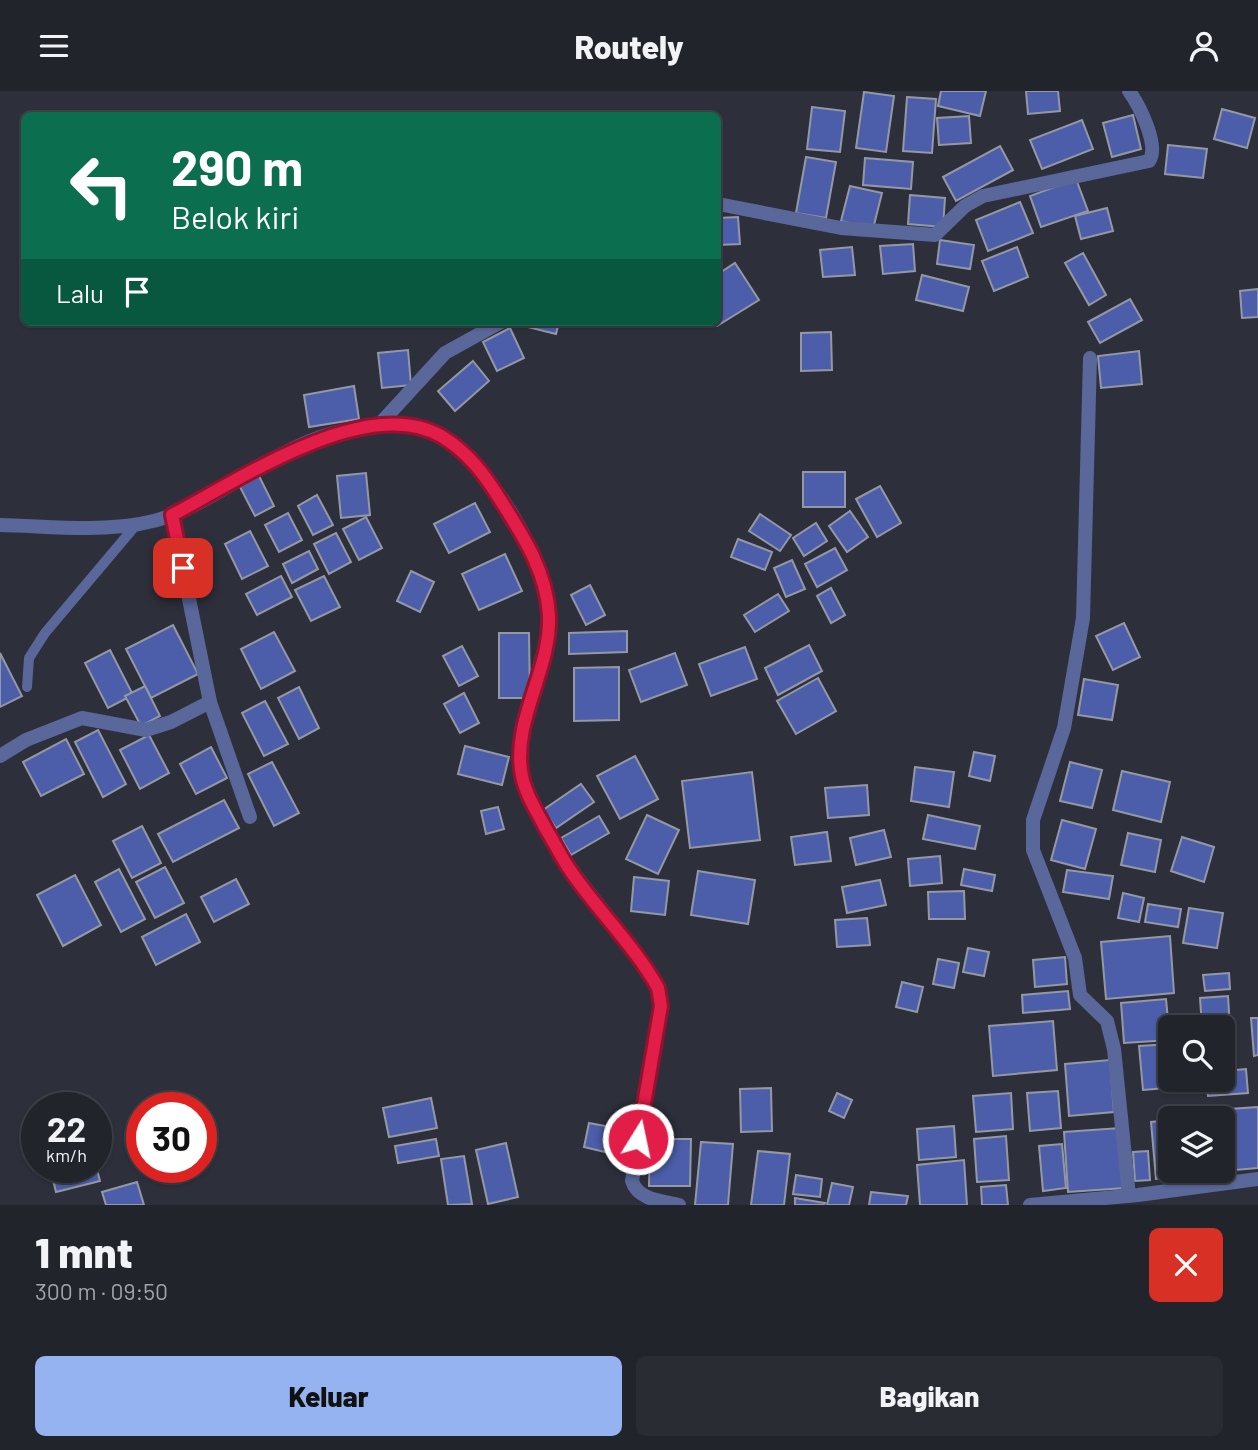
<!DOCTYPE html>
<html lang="id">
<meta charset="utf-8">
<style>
body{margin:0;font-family:Barlow,sans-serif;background:#2a2c34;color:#f1f3f6;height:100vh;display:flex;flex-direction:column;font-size:26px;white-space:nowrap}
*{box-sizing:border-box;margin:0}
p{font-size:23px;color:#a2a4a9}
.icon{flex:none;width:38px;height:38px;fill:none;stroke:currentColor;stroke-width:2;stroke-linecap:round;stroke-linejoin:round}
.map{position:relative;height:1114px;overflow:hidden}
.details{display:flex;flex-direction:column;background:#22242c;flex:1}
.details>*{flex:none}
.hud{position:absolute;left:21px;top:21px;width:700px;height:214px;border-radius:10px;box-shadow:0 2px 5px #0004,0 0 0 2px #3f4148;background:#0b6e4f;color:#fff;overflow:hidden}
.buttons{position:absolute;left:1158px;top:924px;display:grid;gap:14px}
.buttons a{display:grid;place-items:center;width:77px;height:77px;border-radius:10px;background:#22242c;box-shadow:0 2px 5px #0004,0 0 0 2px #3f4148;font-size:35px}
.speed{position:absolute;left:21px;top:1001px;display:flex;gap:14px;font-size:35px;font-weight:700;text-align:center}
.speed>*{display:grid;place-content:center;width:91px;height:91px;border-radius:50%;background:#22242c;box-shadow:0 2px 5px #0004,0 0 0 2px #3f4148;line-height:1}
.speed small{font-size:18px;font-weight:400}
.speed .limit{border:10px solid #d22;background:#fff;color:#111}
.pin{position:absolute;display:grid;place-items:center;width:60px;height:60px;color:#fff;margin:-30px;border-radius:14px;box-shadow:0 4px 10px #0006}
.me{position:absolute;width:77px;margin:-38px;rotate:10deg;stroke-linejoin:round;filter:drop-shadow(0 0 5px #0008)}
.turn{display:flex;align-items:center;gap:24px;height:147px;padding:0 35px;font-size:32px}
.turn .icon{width:91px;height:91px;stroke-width:2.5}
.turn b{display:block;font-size:49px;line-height:60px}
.then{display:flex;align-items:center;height:66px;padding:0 35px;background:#0003;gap:14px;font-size:26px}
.round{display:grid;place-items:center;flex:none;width:74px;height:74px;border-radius:10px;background:#2a2c34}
.summary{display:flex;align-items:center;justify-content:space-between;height:119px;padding:0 35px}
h1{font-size:42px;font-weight:800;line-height:52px}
.cta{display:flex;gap:14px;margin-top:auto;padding:14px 35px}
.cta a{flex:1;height:80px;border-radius:10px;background:#95b2f1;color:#111;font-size:28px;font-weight:800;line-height:80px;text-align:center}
.cta a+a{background:#2a2c34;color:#f1f3f6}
header{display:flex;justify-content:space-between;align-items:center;height:91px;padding:0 35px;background:#22242c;font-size:32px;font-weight:800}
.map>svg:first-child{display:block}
</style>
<header><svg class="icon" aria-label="menu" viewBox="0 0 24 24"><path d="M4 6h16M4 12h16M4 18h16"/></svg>Routely<svg class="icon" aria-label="person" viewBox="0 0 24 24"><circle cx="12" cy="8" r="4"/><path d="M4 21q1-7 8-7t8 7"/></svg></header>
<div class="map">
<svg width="1258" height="1114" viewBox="0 0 1258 1114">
<rect width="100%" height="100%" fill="#2d303b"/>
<!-- building -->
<g fill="#4c5eaa" stroke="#9498a5" stroke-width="2">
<polygon points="941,0 986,0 980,25 938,15"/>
<polygon points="1026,0 1058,0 1060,20 1028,23"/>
<polygon points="864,1 894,5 886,61 856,57"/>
<polygon points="907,6 936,8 932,62 903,60"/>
<polygon points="812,16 845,20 840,61 807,58"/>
<polygon points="1222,18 1255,27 1247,57 1214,48"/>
<polygon points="1133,24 1141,58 1112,66 1103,32"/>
<polygon points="969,25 971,52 939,54 937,27"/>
<polygon points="1082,29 1093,58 1042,78 1030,49"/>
<polygon points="1168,54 1207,58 1203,87 1165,83"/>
<polygon points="1000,55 1013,79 956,110 943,86"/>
<polygon points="806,66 836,71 826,127 796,122"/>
<polygon points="865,67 913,71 911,98 863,94"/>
<polygon points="1076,88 1088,120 1041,136 1030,105"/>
<polygon points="850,95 882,102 873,138 841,130"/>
<polygon points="910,104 945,107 943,136 908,133"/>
<polygon points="1020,111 1033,142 988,160 976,129"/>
<polygon points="1107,117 1113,140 1081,148 1075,125"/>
<polygon points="738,126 740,153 718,154 718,127"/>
<polygon points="940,149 974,154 970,178 937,173"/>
<polygon points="913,153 915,180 883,183 880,155"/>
<polygon points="852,156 855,184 823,186 820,159"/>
<polygon points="1017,156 1028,186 994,200 982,170"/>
<polygon points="1083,162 1106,204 1089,214 1065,172"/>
<polygon points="735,172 759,209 717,235 714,231 718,231 718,183"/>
<polygon points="922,184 969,196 963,220 916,209"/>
<polygon points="1258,198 1258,226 1242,227 1240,200"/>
<polygon points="1130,208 1142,229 1100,252 1088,231"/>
<polygon points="525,231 559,231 556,243 524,235"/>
<polygon points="510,237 524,267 497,280 483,251"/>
<polygon points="831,241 832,279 801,280 801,242"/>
<polygon points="408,259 411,294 382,297 378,262"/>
<polygon points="1139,260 1142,293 1101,297 1098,265"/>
<polygon points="473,270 489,290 455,320 438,300"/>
<polygon points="354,295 359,328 309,336 304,304"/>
<rect x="803" y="381" width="42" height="35"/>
<polygon points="366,382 370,424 341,427 337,385"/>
<polygon points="259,385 274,415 255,425 240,396"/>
<polygon points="880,395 901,432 877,446 856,408"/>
<polygon points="317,404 333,434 313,444 298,415"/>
<polygon points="475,412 490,441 449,462 434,433"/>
<polygon points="850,420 868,446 847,461 829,435"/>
<polygon points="288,422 302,449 279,461 265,434"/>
<polygon points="760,423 791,444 780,460 749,440"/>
<polygon points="366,426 382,457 359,469 343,438"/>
<polygon points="816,432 827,450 804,465 793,447"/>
<polygon points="250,440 268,475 242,488 225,453"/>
<polygon points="336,442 351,471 329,483 314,453"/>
<polygon points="738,448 772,461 765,479 731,466"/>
<polygon points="835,457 847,479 817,496 805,473"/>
<polygon points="309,460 318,478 292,492 283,473"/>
<polygon points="505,463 522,500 479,519 462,483"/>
<polygon points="792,469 805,498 786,506 774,477"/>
<polygon points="411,480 434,491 420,521 397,510"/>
<polygon points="281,485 292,506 257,524 246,503"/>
<polygon points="324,485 340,516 311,530 295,499"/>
<polygon points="590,494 605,524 586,534 571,504"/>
<polygon points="831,497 845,524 831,532 817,505"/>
<polygon points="778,503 789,520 755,541 744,524"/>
<polygon points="1124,532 1140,566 1113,579 1096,545"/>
<polygon points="173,534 198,583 151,607 126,558"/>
<polygon points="627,540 627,561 569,563 569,542"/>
<polygon points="274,541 295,580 261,598 241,558"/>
<polygon points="499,542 529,542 530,607 499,607"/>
<polygon points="809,554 822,580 778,604 765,577"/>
<polygon points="462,555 478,585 459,595 443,565"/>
<polygon points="745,556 757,588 711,605 699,573"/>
<polygon points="110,559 133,604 108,617 85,572"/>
<polygon points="0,562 22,605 0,616"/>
<polygon points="675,562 687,594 641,611 629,579"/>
<polygon points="619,576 619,629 574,630 574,577"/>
<polygon points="818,587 836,620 796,643 777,610"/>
<polygon points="1084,588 1118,594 1112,629 1078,624"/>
<polygon points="145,595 160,625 141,635 125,605"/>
<polygon points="299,596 319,637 299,648 278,607"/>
<polygon points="464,602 479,632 460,642 444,613"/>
<polygon points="265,610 288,653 264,665 242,622"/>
<polygon points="98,639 126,693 103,706 75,651"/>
<polygon points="149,644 169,682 140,698 120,659"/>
<polygon points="66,648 84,683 41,705 23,671"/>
<polygon points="465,655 509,666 502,694 458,683"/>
<polygon points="211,656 227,687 196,703 180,673"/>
<polygon points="974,661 995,665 990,690 969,685"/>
<polygon points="635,665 658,708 620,728 597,685"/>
<polygon points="272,671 299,722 274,735 248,683"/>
<polygon points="1070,671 1102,679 1092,717 1060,710"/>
<polygon points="915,676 954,681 949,716 911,710"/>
<polygon points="1122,680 1170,691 1161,731 1113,719"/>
<polygon points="752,681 760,749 690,757 682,690"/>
<polygon points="581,693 594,711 556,737 543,719"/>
<polygon points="867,694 869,724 828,727 825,697"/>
<polygon points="224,709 239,737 173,771 158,743"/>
<polygon points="498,716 504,738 486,743 481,720"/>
<polygon points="647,724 679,739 658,783 626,768"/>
<polygon points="928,724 980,735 975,758 923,748"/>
<polygon points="599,725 609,742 571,764 561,747"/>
<polygon points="1062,729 1096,738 1085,778 1051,769"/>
<polygon points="142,735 161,772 132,787 113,750"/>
<polygon points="884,739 891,766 856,774 850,747"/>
<polygon points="827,741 831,770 795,774 791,746"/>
<polygon points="1128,742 1161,749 1155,781 1121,774"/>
<polygon points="1182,746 1214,756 1204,791 1171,780"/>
<polygon points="940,765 942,792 910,795 908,768"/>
<polygon points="165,776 184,812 155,827 136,791"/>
<polygon points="119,778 145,828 121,841 95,791"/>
<polygon points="964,778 995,784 992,800 961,794"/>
<polygon points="1067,779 1113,785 1109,808 1063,801"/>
<polygon points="698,780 755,789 748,833 691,824"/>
<polygon points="75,784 101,834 63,855 37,804"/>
<polygon points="634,786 669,790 665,824 631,820"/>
<polygon points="236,788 249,813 214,831 201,806"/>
<polygon points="880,789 886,814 847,822 842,796"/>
<polygon points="964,800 965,828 929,828 928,801"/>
<polygon points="1123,802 1144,807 1139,831 1118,827"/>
<polygon points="1148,813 1181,818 1178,836 1145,831"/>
<polygon points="1189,817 1223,822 1217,857 1183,852"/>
<polygon points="186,823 200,851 156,874 142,846"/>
<polygon points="867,827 870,854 837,856 835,829"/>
<polygon points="1170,845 1174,902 1106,908 1101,851"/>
<polygon points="968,857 989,861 984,885 963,881"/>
<polygon points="1065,866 1067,893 1035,896 1033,869"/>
<polygon points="938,868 959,872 954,897 933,893"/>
<polygon points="1229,882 1230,898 1205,900 1203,884"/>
<polygon points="902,891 923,896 917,921 896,916"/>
<polygon points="1068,900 1070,918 1023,922 1022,904"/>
<polygon points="1228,905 1230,937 1202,936 1200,907"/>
<polygon points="1166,908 1170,949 1124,952 1121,912"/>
<polygon points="1251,927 1258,927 1258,964 1254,965"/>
<polygon points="1053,930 1057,979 993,985 989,935"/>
<polygon points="1171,953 1171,989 1179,989 1179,996 1143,999 1139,955"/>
<polygon points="1110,969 1114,1021 1069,1025 1065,973"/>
<polygon points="1246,978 1248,1002 1208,1005 1206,989 1223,989 1223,980"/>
<polygon points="771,997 772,1040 741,1041 740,998"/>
<polygon points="1058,1000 1061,1037 1030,1040 1027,1002"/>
<polygon points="837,1002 852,1009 844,1027 829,1020"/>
<polygon points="1011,1002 1013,1038 976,1041 973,1005"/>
<polygon points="431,1007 437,1037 389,1046 383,1017"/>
<polygon points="1258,1016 1258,1077 1223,1080 1223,1027 1216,1027 1215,1019"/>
<polygon points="1171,1029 1171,1080 1209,1080 1210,1083 1156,1088 1151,1031"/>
<polygon points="589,1032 611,1036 605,1061 584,1056"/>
<polygon points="954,1035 956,1066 919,1069 917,1038"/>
<polygon points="1120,1037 1125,1097 1068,1101 1064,1041"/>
<polygon points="1006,1045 1009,1089 977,1091 974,1048"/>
<polygon points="436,1048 439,1065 398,1072 395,1055"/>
<polygon points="650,1048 691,1048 690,1095 649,1095"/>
<polygon points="701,1051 733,1053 728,1114 695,1114"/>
<polygon points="506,1052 518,1106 488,1113 476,1059"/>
<polygon points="1062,1053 1066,1097 1043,1100 1039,1055"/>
<polygon points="758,1060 790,1063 784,1114 751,1114"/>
<polygon points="1148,1060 1150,1089 1135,1090 1133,1061"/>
<polygon points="464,1065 472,1113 448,1114 441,1068"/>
<polygon points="964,1069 967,1114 920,1114 917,1074"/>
<polygon points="96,1075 100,1090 56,1101 50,1077"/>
<polygon points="796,1084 822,1088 820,1106 793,1103"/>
<polygon points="137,1091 144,1114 106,1114 102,1101"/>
<polygon points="832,1092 853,1096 849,1114 827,1114"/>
<polygon points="1006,1094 1008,1114 982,1114 981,1096"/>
<polygon points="871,1101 908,1105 906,1114 869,1114"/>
<polygon points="795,1107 825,1112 824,1114 795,1114"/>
</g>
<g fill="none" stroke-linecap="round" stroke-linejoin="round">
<!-- lane -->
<polyline stroke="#59679a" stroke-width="10" points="27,596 29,567 45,542 136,434"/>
<!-- street -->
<g stroke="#59679a" stroke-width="14">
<path d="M718,113L841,137L935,144L965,115L983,105L1149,70C1160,55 1139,14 1129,0"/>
<polyline points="1090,267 1083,527 1064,637 1033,729 1033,759 1075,867 1080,904 1107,930 1114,958 1129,1105"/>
<polyline points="378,335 445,262 501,231"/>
<polyline points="172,424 210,611 250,726"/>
<path d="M0,434C55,435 118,444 170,425C231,402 282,350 348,339C377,334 414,330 440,345C488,370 552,474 549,529C546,581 507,638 523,690C549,771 618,825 658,897L661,915L632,1090C638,1109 662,1110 679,1114"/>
<polyline points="0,665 26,649 82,627 146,639 171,631 210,611"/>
<polyline points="1030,1114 1138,1104 1258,1088"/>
</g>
</g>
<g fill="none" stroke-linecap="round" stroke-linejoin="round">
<!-- route casing -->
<g stroke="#92132f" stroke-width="18">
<path id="route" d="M183,477L172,424C238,390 366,302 441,345C468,361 485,384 501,410C524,446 547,482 549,525C551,580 511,630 522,685C526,704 537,721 546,738C554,751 561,766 570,779C597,819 634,854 658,897L661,915L638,1048"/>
</g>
<!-- route -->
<use href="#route" stroke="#e11d48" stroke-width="12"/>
</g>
</svg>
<div class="buttons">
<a><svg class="icon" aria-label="search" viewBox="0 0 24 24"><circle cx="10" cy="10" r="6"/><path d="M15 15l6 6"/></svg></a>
<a><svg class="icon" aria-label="layers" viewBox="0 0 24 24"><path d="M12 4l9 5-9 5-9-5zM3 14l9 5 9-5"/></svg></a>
</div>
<div class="speed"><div>22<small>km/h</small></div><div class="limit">30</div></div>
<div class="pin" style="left:183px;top:477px;background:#d93025"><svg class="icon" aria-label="arrive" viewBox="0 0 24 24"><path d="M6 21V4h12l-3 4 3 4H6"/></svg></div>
<svg class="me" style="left:638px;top:1048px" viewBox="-20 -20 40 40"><circle r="17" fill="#e11d48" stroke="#fff" stroke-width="3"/><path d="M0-11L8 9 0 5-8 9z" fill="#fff"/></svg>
<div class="hud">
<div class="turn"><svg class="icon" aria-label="left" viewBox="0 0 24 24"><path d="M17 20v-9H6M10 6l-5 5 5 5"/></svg><div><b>290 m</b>Belok kiri</div></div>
<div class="then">Lalu<svg class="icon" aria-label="arrive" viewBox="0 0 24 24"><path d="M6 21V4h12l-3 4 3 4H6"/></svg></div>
</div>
</div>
<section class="details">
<div class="summary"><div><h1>1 mnt</h1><p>300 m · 09:50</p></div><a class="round" style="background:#d93025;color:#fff"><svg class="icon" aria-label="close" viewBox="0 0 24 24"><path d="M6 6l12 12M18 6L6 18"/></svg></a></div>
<div class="cta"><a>Keluar</a><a>Bagikan</a></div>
</section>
